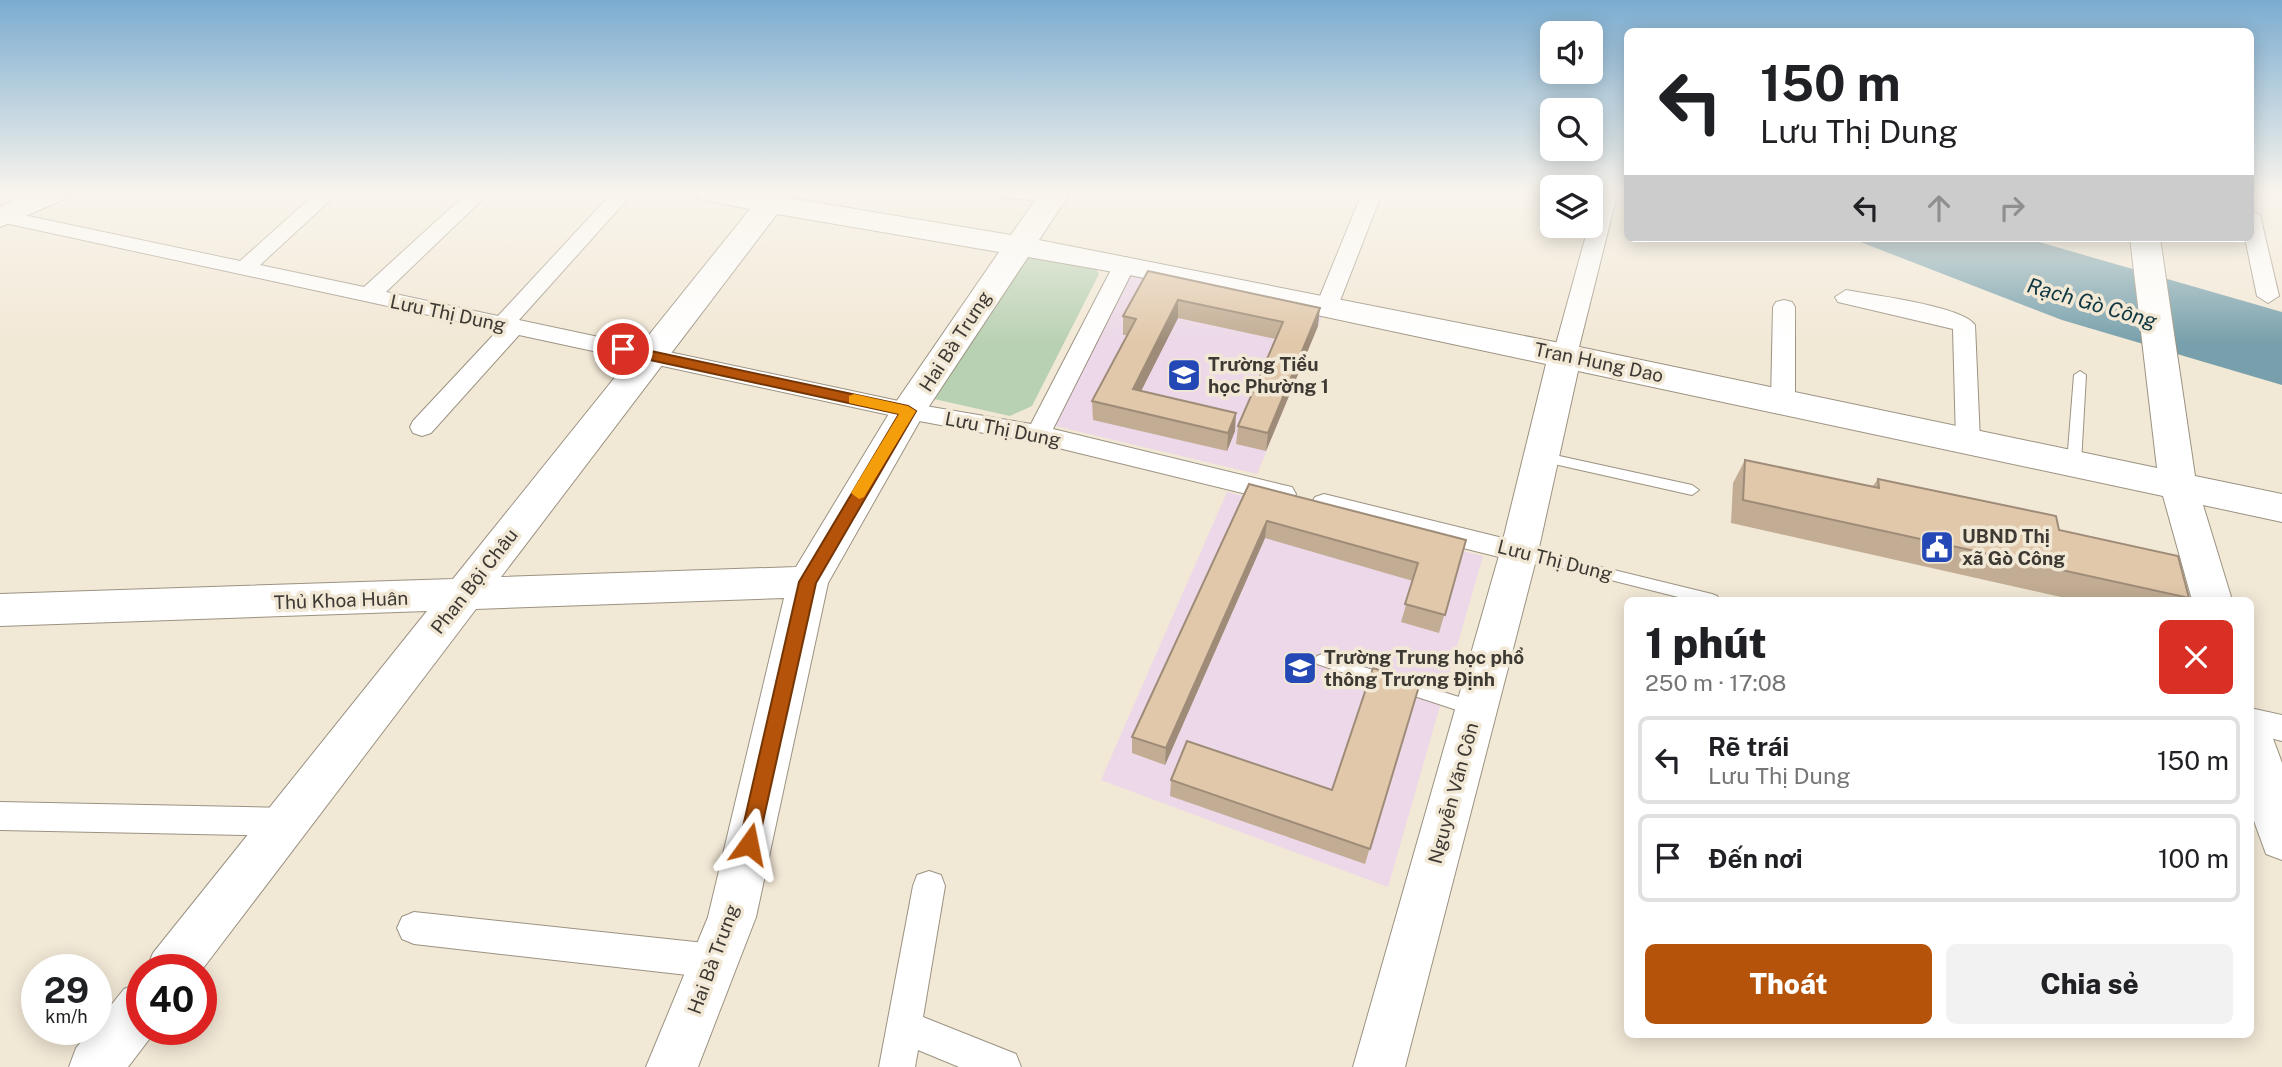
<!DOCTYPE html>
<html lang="vi">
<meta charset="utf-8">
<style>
body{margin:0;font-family:"Public Sans",sans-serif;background:#f2f2f2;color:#202124;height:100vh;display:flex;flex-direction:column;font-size:26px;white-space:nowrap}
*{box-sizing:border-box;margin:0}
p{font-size:23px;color:#757577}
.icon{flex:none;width:38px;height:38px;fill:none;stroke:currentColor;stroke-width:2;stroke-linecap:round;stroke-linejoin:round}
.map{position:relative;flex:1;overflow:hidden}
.drawer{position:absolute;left:1624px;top:597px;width:630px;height:441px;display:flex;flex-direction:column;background:#fff;border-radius:10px;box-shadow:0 4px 18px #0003}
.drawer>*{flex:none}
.banner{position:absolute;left:1624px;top:28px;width:630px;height:214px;border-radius:10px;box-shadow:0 4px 18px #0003;background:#fff;color:#202124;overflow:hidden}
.controls{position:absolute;left:1540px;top:21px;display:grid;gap:14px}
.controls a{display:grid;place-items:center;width:63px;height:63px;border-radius:10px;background:#fff;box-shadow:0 4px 18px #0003;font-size:35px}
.speed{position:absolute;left:21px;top:954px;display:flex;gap:14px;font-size:35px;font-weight:700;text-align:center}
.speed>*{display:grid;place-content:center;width:91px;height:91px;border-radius:50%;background:#fff;box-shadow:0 4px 18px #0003;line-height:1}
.speed small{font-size:18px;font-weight:400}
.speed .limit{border:10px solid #d22;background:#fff;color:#111}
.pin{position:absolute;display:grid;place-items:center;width:60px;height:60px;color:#fff;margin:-30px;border:4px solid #fff;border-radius:50%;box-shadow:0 2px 7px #0007}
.me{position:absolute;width:77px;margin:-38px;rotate:12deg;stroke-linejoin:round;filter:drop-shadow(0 0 5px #0008)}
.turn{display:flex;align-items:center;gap:24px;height:147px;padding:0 21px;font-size:32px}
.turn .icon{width:91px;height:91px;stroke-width:2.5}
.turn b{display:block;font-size:49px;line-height:60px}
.lanes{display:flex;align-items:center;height:66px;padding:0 21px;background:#0003;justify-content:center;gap:35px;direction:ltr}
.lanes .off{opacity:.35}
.round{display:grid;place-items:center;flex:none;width:74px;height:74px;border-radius:10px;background:#f2f2f2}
.headline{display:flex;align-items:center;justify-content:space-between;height:119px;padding:0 21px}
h1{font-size:42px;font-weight:800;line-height:52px}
.cta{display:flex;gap:14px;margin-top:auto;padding:14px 21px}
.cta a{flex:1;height:80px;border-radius:10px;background:#b45309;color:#fff;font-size:28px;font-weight:800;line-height:80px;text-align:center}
.cta a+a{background:#f2f2f2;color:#202124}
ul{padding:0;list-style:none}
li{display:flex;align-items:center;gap:21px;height:88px;margin:0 14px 10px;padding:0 7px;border:4px solid #e0e0e0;border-radius:10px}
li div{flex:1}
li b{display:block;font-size:26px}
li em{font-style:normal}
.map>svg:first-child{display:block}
</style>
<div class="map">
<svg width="2282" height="1067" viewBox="0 0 2282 1067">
<rect width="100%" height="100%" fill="#f2e8d6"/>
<!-- education -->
<g fill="#ecd8e8">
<polygon points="1121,271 1324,312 1257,474 1047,424"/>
<polygon points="1227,492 1483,556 1388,887 1101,780"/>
</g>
<!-- green -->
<polygon fill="#b9d1b3" points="1012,255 1092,264 1099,274 1032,406 1010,416 934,399"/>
<!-- water -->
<polygon fill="#77a0ac" points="1850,238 2025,238 2282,312 2282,385 2062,320"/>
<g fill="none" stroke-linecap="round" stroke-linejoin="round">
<!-- lane casing -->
<g stroke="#9b9281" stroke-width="2">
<g id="lane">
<polygon points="1001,193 1051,195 1056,198 1051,201 1005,198 1001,197"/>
<polygon points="2080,371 2086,375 2081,463 2074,468 2067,463 2074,375"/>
<polygon points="1541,452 1692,485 1699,490 1692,495 1536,460 1534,457"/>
<polygon points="1520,547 1712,594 1717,596 1719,600 1690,600 1515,556 1513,552 1515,548"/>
<polygon points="1322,654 1475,702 1481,704 1483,709 1481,714 1475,716 1317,664 1314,660 1317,656"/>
</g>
</g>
<!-- street casing -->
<g stroke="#9b9281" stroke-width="2">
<g id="street">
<polygon points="316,193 338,193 260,265 364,287 467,193 489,193 386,292 498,316 612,193 633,193 519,320 908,403 1031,424 1114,264 1125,257 1133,259 1136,264 1053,429 1283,485 1292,487 1296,494 1292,501 1283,503 1038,443 908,419 519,335 431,433 422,436 413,433 410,427 413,421 498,330 0,222 0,210 240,261"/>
<polygon points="1362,193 1382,193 1338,306 1335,311 1319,311 1316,306"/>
<polygon points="1592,193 1612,193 1616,199 1577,355 1573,360 1557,360 1553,355 1596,199"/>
<polygon points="2250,209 2260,215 2279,296 2268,303 2257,296 2245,238 2250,238"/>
<path d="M1846,290C1871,295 1963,306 1975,325L1980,441L1977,447L1968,450L1959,447L1956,441L1953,329L1838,302L1835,297Z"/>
<polygon points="1784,300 1792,302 1795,307 1795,401 1791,407 1775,407 1771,401 1773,307 1776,302"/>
<polygon points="1324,494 1519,542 1528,545 1532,552 1528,559 1519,562 1315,511 1311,504 1315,497"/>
<polygon points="2250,708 2282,715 2282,741 2250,733"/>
<polygon points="0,802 286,808 297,812 302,822 297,832 286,836 0,830"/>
<polygon points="929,871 941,875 945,886 923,1017 1016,1054 1021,1067 959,1067 918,1050 915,1067 879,1067 913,886 917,875"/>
<polygon points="414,912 714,944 726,949 731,961 726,973 714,978 414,944 402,939 397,928 402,917"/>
</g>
</g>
<!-- secondary casing -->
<g stroke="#9b9281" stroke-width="2">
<g id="secondary">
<polygon points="30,193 70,193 65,199 0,227 0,207"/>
<path d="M694,193H793L789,198L1011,235L1040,193H1070L1039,240L1565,344L2157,468L2130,238H2160L2195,476L2282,494V522L2203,505L2232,600H2192L2163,496L1578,371L1538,552L1405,1067H1353L1500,552L1546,364L1125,274L1028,257L922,417L828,583L756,917L698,1067H646L708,917L784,598L476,609L201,971L146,970L153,953L427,611L0,626V594L453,579L750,209L699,199ZM777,214L999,252L896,402L796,567L501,577Z"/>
<polygon points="2250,711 2265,717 2282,763 2282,860 2266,854 2250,810"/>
<polygon points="142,982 142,1029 157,1029 128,1067 69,1067 76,1048 92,1029 96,1029 96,1024 124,989"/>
</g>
</g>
<!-- lane -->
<use href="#lane" fill="#fff" fill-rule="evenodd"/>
<!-- street -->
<use href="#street" fill="#fff" fill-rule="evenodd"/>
<!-- secondary -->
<use href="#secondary" fill="#fff" fill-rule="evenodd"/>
</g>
<!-- wall -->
<g fill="#c2ac93">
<polygon points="1148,271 1318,326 1266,451 1236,444 1238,426 1276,339 1178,318 1141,391 1235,431 1227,451 1093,420 1092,401 1127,335 1123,335 1123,316"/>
<polygon points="1745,460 1872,487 1878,479 2059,530 2189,598 2187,600 2074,600 1731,523 1733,483"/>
<polygon points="1249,484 1466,540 1439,633 1401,622 1413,581 1265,538 1165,765 1132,753 1132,737"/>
<polygon points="1420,683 1365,864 1170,796 1171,780 1332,790"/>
</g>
<!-- shaded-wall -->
<g fill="#9e8c78">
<polygon points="1178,300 1178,318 1133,407 1133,389"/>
<polygon points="1320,308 1318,326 1266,451 1268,433"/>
<polygon points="1236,413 1235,431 1227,451 1228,433"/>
<polygon points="1267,521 1265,538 1165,765 1166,748"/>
</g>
<!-- building -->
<g fill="#e1c8ab" stroke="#9e8c78" stroke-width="2">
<polygon points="1148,271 1320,308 1268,433 1238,426 1283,322 1178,300 1133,389 1236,413 1228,433 1092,401 1136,319 1123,316"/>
<polygon points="1745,460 1879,488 1878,479 2056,516 2059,530 2178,556 2189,598 1743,500"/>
<polygon points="1249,484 1466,540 1445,615 1405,604 1418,563 1267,521 1166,748 1132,737"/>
<polygon points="1373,668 1420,683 1370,849 1171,780 1187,741 1332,790"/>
</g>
<!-- sky -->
<linearGradient id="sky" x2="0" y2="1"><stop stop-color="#7bacd0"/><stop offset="0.56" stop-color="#f9f5ed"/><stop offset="1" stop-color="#f9f5ed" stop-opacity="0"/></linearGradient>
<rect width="2282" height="343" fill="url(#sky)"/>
<!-- route -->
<polygon fill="#b45309" stroke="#753606" stroke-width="2" points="623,345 908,406 916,411 816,583 758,844 756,850 749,853 742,850 739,844 799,582 899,414 618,353 616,349"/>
<!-- slow -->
<polygon fill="#f59e0b" points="854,394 908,406 916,411 864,497 859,499 851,493 899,414 849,403 849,396"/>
<!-- icons -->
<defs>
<g id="school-square" transform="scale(1.75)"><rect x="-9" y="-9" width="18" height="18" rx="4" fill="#2449b7" stroke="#f2e8d6"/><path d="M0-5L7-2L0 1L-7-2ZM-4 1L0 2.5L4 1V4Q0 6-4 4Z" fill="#fff"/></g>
<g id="civic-square" transform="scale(1.75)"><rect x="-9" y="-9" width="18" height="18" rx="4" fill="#2449b7" stroke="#f2e8d6"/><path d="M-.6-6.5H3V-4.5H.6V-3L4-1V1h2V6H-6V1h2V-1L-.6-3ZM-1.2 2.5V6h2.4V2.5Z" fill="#fff"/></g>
</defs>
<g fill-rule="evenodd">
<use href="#school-square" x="1184" y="375"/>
<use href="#civic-square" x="1937" y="547"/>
<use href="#school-square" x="1300" y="668"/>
</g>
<g text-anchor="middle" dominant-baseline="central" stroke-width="7" stroke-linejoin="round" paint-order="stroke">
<!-- street labels -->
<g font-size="19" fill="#3d3933" stroke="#f2e8d6">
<text transform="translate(448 313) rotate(12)">Lưu Thị Dung</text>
<text transform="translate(955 341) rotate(-57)">Hai Bà Trưng</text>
<text transform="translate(1599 362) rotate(12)">Tran Hung Dao</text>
<text transform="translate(1003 429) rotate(11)">Lưu Thị Dung</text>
<text transform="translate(1555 560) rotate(14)">Lưu Thị Dung</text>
<text transform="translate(474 581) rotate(-52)">Phan Bội Châu</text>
<text transform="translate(341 600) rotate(-2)">Thủ Khoa Huân</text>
<text transform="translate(1453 793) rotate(-75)">Nguyễn Văn Côn</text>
<text transform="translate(713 959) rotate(-70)">Hai Bà Trưng</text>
</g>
<!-- poi labels -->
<g font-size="19" font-weight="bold" fill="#3d3933" stroke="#f2e8d6" text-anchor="start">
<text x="1208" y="364">Trường Tiểu<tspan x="1208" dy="22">học Phường 1</tspan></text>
<text x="1962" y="536">UBND Thị<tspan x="1962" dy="22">xã Gò Công</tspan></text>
<text x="1324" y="657">Trường Trung học phổ<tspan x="1324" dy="22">thông Trương Định</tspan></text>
</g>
<!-- water labels -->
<g font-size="21" font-style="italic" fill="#0f3741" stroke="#f2e8d6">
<text transform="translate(2092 303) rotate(16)">Rạch Gò Công</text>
</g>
</g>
</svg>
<div class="controls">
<a><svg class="icon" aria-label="sound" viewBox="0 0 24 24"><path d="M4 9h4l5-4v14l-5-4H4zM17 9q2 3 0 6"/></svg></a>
<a><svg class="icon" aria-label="search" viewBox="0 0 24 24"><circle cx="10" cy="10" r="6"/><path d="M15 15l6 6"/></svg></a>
<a><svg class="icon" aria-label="layers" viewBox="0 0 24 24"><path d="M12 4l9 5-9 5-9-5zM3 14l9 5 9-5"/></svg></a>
</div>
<div class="speed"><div>29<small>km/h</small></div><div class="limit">40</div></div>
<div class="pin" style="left:623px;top:349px;background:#d93025"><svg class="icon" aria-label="arrive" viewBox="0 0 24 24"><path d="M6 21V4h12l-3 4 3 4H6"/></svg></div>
<svg class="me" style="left:749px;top:844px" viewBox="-20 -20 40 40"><path d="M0-17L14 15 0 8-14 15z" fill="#b45309" stroke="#fff" stroke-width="4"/></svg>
<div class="banner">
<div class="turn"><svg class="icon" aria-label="left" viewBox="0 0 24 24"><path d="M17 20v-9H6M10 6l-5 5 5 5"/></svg><div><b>150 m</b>Lưu Thị Dung</div></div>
<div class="lanes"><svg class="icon" aria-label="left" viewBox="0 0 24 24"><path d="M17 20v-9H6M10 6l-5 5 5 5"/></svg><svg class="icon off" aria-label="ahead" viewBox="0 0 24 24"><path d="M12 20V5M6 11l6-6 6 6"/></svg><svg class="icon off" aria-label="right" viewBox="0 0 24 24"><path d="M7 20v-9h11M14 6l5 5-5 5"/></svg></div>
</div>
<section class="drawer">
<div class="headline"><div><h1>1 phút</h1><p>250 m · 17:08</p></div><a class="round" style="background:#d93025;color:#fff"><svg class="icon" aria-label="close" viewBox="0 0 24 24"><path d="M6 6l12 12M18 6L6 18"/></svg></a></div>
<ul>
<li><svg class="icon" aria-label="left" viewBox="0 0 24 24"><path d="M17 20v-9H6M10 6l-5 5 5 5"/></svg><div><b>Rẽ trái</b><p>Lưu Thị Dung</p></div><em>150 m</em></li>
<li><svg class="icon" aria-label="arrive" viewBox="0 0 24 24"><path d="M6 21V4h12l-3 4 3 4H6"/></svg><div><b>Đến nơi</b></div><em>100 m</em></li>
</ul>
<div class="cta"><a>Thoát</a><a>Chia sẻ</a></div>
</section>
</div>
